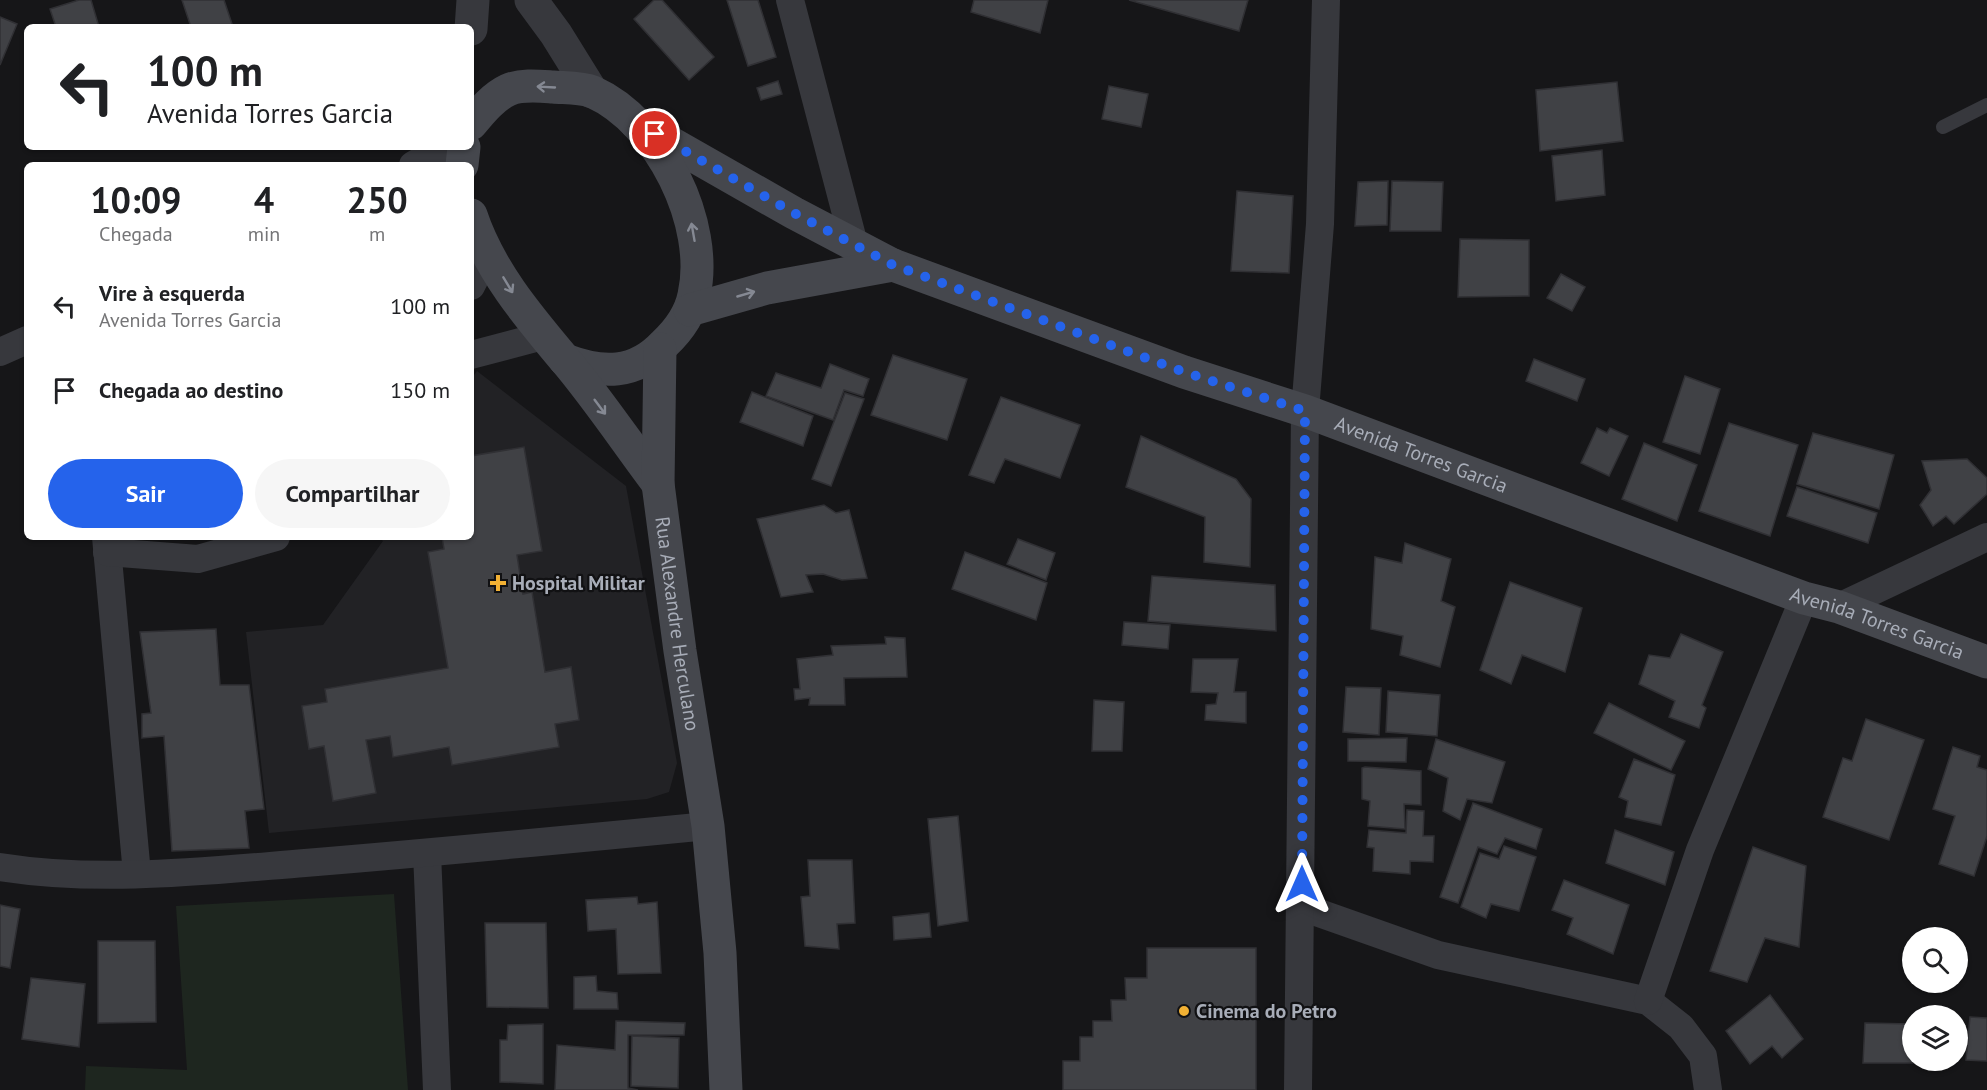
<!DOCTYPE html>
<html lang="pt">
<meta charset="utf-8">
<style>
body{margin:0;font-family:"PT Sans",sans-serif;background:#f6f6f6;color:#202124;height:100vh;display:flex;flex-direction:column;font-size:22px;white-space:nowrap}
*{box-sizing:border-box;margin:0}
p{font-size:20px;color:#757577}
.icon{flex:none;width:33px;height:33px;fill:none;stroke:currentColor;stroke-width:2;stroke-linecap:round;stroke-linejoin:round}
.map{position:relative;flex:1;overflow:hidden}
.sheet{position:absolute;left:24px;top:162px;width:450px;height:378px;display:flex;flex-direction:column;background:#fff;border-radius:9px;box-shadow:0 2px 4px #0004}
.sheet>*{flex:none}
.top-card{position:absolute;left:24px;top:24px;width:450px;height:126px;border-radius:9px;box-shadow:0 2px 4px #0004;background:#fff;color:#202124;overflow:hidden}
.buttons{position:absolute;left:1902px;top:927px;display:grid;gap:12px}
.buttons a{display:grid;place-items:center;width:66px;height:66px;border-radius:50%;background:#fff;box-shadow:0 2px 4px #0004;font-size:30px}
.pin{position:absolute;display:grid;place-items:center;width:51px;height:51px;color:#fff;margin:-26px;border:3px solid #fff;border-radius:50%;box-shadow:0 2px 6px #0007}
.me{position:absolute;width:66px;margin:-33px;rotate:0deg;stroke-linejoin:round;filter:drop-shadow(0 0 4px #0008)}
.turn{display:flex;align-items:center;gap:21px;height:126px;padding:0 24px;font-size:27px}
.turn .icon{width:78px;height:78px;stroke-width:2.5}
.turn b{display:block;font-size:42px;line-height:51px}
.eta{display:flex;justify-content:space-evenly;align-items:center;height:102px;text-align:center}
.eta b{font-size:36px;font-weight:700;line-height:42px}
.cta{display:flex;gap:12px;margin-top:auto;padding:12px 24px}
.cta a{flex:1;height:69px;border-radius:36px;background:#2563eb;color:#fff;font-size:24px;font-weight:700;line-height:69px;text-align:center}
.cta a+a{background:#f6f6f6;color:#202124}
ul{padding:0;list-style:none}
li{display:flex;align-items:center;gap:18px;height:84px;padding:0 24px}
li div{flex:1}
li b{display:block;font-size:22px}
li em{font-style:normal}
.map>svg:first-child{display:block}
</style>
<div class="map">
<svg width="1987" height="1090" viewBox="0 0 1987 1090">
<rect width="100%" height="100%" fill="#161618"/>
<!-- built -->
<polygon fill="#222225" points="477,371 626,486 677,763 669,792 647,799 269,833 246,632 323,625 383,541 379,537 471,537 471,379"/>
<!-- green -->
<polygon fill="#1e261f" points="394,894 408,1090 85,1090 86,1066 187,1070 176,906"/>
<!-- building -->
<g fill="#404145" stroke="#303034" stroke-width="1.5">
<polygon points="79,0 91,0 99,27 56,27 50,9"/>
<polygon points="182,0 224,0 233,27 191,27"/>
<polygon points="654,0 662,0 714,57 689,80 634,19"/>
<polygon points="727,0 758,0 776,57 748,66"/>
<polygon points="974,0 1048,0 1040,33 971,12"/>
<polygon points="1129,0 1248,0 1239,31"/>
<polygon points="0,17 17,24 0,65"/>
<polygon points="778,81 782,94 761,100 757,88"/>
<polygon points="1617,82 1623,141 1540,151 1536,90"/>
<polygon points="1109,86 1148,94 1141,127 1102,119"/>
<polygon points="1602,150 1605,195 1556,201 1552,156"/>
<polygon points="1388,181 1387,225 1355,226 1358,182"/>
<polygon points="1392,181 1443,182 1441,231 1390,231"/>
<polygon points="1237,191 1293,196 1289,273 1231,271"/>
<polygon points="1460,239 1529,240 1529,296 1458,297"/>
<polygon points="1561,274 1585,287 1572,311 1547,298"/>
<polygon points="893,355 967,379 947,440 871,415"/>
<polygon points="1534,359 1585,379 1577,401 1526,381"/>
<polygon points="830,364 869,379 863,396 844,390 833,420 766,396 776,373 821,388"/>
<polygon points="1685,376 1720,389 1700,454 1663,442"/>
<polygon points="752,392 813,416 803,446 740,422"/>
<polygon points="845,393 864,399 831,486 812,479"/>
<polygon points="1001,397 1080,425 1060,478 1005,459 994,483 969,475"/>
<polygon points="1729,423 1798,445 1770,536 1699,511"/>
<polygon points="1597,428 1607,433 1610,428 1628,436 1609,476 1581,463"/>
<polygon points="1813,433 1894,455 1879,509 1797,484"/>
<polygon points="1141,436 1236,479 1251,499 1250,567 1204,562 1205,517 1126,487"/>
<polygon points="1644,443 1697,465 1677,521 1622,499"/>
<polygon points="524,447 542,551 517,555 523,594 532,592 545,672 571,667 579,720 555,724 559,747 452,765 449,747 393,757 390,736 366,740 376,793 333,801 324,746 309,749 302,706 327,702 325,689 448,668 428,552 444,549 442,537 471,537 471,456"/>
<polygon points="1967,459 1987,478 1987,494 1954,524 1946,516 1933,526 1920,505 1931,490 1922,461"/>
<polygon points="1797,487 1877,513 1868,543 1787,516"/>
<polygon points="824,505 836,513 849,510 867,578 842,580 823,574 806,575 813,592 781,597 757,519"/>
<polygon points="1018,539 1055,553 1046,580 1007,564"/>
<polygon points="1405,543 1451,559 1441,601 1455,607 1440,667 1400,655 1403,636 1371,629 1375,557 1402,563"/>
<polygon points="965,552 1047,583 1036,620 952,589"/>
<polygon points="1152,576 1275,585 1276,631 1148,621"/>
<polygon points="1510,582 1582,608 1565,672 1522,655 1511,684 1480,670"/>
<polygon points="1124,622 1170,625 1168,649 1122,645"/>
<polygon points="216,629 220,685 249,685 264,809 245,811 249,848 172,851 164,736 142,738 142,714 151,713 140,632"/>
<polygon points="1681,634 1723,652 1702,705 1706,708 1699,728 1669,717 1675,701 1639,684 1649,655 1670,658"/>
<polygon points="885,637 905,638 907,677 844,678 845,705 809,705 810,698 795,700 794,689 800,689 797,659 833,655 831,646 886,644"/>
<polygon points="1193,659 1238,659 1234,692 1246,692 1246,723 1205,720 1206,705 1216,704 1218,693 1191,692"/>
<polygon points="1346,687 1381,688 1379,735 1343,732"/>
<polygon points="1388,691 1440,695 1437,736 1386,732"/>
<polygon points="1094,700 1124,702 1122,751 1092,751"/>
<polygon points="1609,703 1685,741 1671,770 1594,733"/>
<polygon points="1866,719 1924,740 1889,840 1823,817 1843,758 1852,761"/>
<polygon points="1407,738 1406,762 1348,761 1348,739"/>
<polygon points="1436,739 1505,762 1492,803 1467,799 1460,820 1443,811 1448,778 1428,769"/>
<polygon points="1953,747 1980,756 1977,767 1987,770 1987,836 1974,876 1939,864 1955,816 1933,809"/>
<polygon points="1634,759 1675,775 1661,825 1625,817 1628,801 1619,797"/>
<polygon points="1365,767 1421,771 1421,805 1404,804 1405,829 1368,826 1370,801 1362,799 1362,768"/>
<polygon points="1473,803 1542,829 1536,849 1505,838 1497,854 1478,847 1458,903 1440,897"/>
<polygon points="1407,810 1424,811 1423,836 1434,836 1433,862 1410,861 1410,874 1373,871 1374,848 1367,847 1369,830 1406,833"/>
<polygon points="958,816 968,921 938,926 928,819"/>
<polygon points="1615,830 1674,852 1665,885 1606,863"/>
<polygon points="1504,846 1536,857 1519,911 1491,904 1486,918 1461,907 1480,853 1499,859"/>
<polygon points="1753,847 1806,866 1799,947 1765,938 1747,982 1710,971"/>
<polygon points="808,860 852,860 855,923 837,924 839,949 805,946 801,897 810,896"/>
<polygon points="1564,880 1629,905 1613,954 1567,934 1573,918 1552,910"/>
<polygon points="637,897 638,904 657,902 661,973 618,974 616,929 588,931 586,900"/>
<polygon points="0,905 20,909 10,968 0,966"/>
<polygon points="929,913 931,937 894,940 893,917"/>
<polygon points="485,923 546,923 548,1008 487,1007"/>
<polygon points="98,941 155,941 156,1022 98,1023"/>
<polygon points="1147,948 1256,948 1256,1090 1063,1090 1063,1061 1080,1061 1080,1037 1093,1037 1093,1021 1112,1021 1111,1000 1126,1000 1125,978 1147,978"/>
<polygon points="596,976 597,991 617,993 618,1009 574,1009 574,977"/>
<polygon points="31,978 85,984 79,1047 22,1039"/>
<polygon points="1770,995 1803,1039 1782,1058 1772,1046 1750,1064 1726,1031"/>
<polygon points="1970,1017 1987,1018 1987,1061 1966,1060"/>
<polygon points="616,1021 685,1023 684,1035 628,1035 628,1088 638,1090 555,1090 557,1045 615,1050"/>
<polygon points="1865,1023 1912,1024 1912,1060 1929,1060 1929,1063 1863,1063"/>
<polygon points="543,1024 543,1084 500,1082 500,1040 507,1040 508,1025"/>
<polygon points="632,1036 679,1038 678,1088 631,1086"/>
</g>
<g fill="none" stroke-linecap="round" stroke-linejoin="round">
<!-- service -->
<polyline stroke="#37383d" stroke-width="14" points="1943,127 1987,105"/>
<!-- minor -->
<g stroke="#37383d" stroke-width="28">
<polyline points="790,0 854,244"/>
<polyline points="413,165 444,147"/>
<polyline points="471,286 488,253"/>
<polyline points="0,352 27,340"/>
<polyline points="471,355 543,336"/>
<polyline points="106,537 137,874"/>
<polyline points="107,552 198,559 276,537"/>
<polyline points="1839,607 1987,537"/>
<polyline points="427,853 437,1090"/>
<path d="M0,867C100,883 205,871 305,863C439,852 574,839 708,826"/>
<polyline points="1302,907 1438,955 1648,1001 1681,1027 1703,1056 1708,1090"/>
<polyline points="1648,1001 1700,850 1804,598"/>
<polyline points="1298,1090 1305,411 1320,224 1326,0"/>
</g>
<!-- tertiary -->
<g stroke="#37383d" stroke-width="33">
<polyline points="531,0 556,34 592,92"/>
<polyline points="471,29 473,0"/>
</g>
<!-- secondary -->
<g stroke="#45474d" stroke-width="33">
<path id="s1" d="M636,123L794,213L893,265L1184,372L1305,411L1804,598L1839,607L1987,662"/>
<path d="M471,124C481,112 493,97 508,90C521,84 539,86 553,87C565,88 581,87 593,92C660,122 710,224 694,295C690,315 679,330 664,344C635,375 602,374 565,360"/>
<polyline points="462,165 464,147"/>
<path d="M471,215C489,270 528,316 565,360C598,399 627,443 658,484"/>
<polyline points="690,310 767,288 893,265"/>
<path id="s2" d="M660,349L658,484L680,651L708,826L720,953L726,1090"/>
</g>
</g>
<!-- one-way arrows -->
<defs><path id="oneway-shaft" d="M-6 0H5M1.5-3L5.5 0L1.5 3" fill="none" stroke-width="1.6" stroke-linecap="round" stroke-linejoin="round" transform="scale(1.5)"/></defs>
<g stroke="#858993">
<use href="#oneway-shaft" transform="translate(546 87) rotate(-177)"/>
<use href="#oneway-shaft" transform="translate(693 232) rotate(-100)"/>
<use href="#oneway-shaft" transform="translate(508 285) rotate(59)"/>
<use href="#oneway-shaft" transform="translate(746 294) rotate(-16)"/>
<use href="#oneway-shaft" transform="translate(600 407) rotate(53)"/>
</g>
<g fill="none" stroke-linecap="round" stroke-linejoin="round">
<!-- route -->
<polyline stroke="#2563eb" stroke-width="10" stroke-dasharray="0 18" points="655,134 794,213 893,265 1184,372 1305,411 1302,884"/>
</g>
<!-- markers -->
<g fill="#f2b134" stroke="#111113" stroke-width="2">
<path d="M495 574h6v6h6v6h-6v6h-6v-6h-6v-6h6z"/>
<circle cx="1184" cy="1011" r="6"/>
</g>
<g text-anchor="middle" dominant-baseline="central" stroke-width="4.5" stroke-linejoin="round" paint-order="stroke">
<!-- street labels -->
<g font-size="20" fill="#a8adb8" stroke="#111113">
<text stroke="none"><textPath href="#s1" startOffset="855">Avenida Torres Garcia</textPath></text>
<text stroke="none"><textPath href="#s2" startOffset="276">Rua Alexandre Herculano</textPath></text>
<text stroke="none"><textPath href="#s1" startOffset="1341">Avenida Torres Garcia</textPath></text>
</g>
<!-- poi labels -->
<g font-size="20" font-weight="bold" fill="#a8adb8" stroke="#111113" text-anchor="start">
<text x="512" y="583">Hospital Militar</text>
<text x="1196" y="1011">Cinema do Petro</text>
</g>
</g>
</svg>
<div class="buttons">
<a><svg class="icon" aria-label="search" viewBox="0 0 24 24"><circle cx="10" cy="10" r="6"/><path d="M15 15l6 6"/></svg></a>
<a><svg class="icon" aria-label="layers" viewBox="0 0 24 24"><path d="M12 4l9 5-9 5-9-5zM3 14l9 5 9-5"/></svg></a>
</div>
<div class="pin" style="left:655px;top:134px;background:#d93025"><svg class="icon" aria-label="arrive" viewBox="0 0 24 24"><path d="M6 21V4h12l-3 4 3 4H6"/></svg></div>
<svg class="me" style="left:1302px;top:884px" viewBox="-20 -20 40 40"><path d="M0-17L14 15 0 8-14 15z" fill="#2563eb" stroke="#fff" stroke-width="4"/></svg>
<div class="top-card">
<div class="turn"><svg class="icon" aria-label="left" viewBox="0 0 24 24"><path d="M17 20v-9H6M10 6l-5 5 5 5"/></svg><div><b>100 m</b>Avenida Torres Garcia</div></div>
</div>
<section class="sheet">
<div class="eta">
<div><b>10:09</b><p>Chegada</p></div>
<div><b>4</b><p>min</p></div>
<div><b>250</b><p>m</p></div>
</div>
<ul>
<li><svg class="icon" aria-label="left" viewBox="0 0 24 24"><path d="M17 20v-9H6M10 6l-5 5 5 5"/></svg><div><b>Vire à esquerda</b><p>Avenida Torres Garcia</p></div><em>100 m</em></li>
<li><svg class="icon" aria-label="arrive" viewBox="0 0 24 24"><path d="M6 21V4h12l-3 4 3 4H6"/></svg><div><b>Chegada ao destino</b></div><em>150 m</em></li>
</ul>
<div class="cta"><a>Sair</a><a>Compartilhar</a></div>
</section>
</div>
